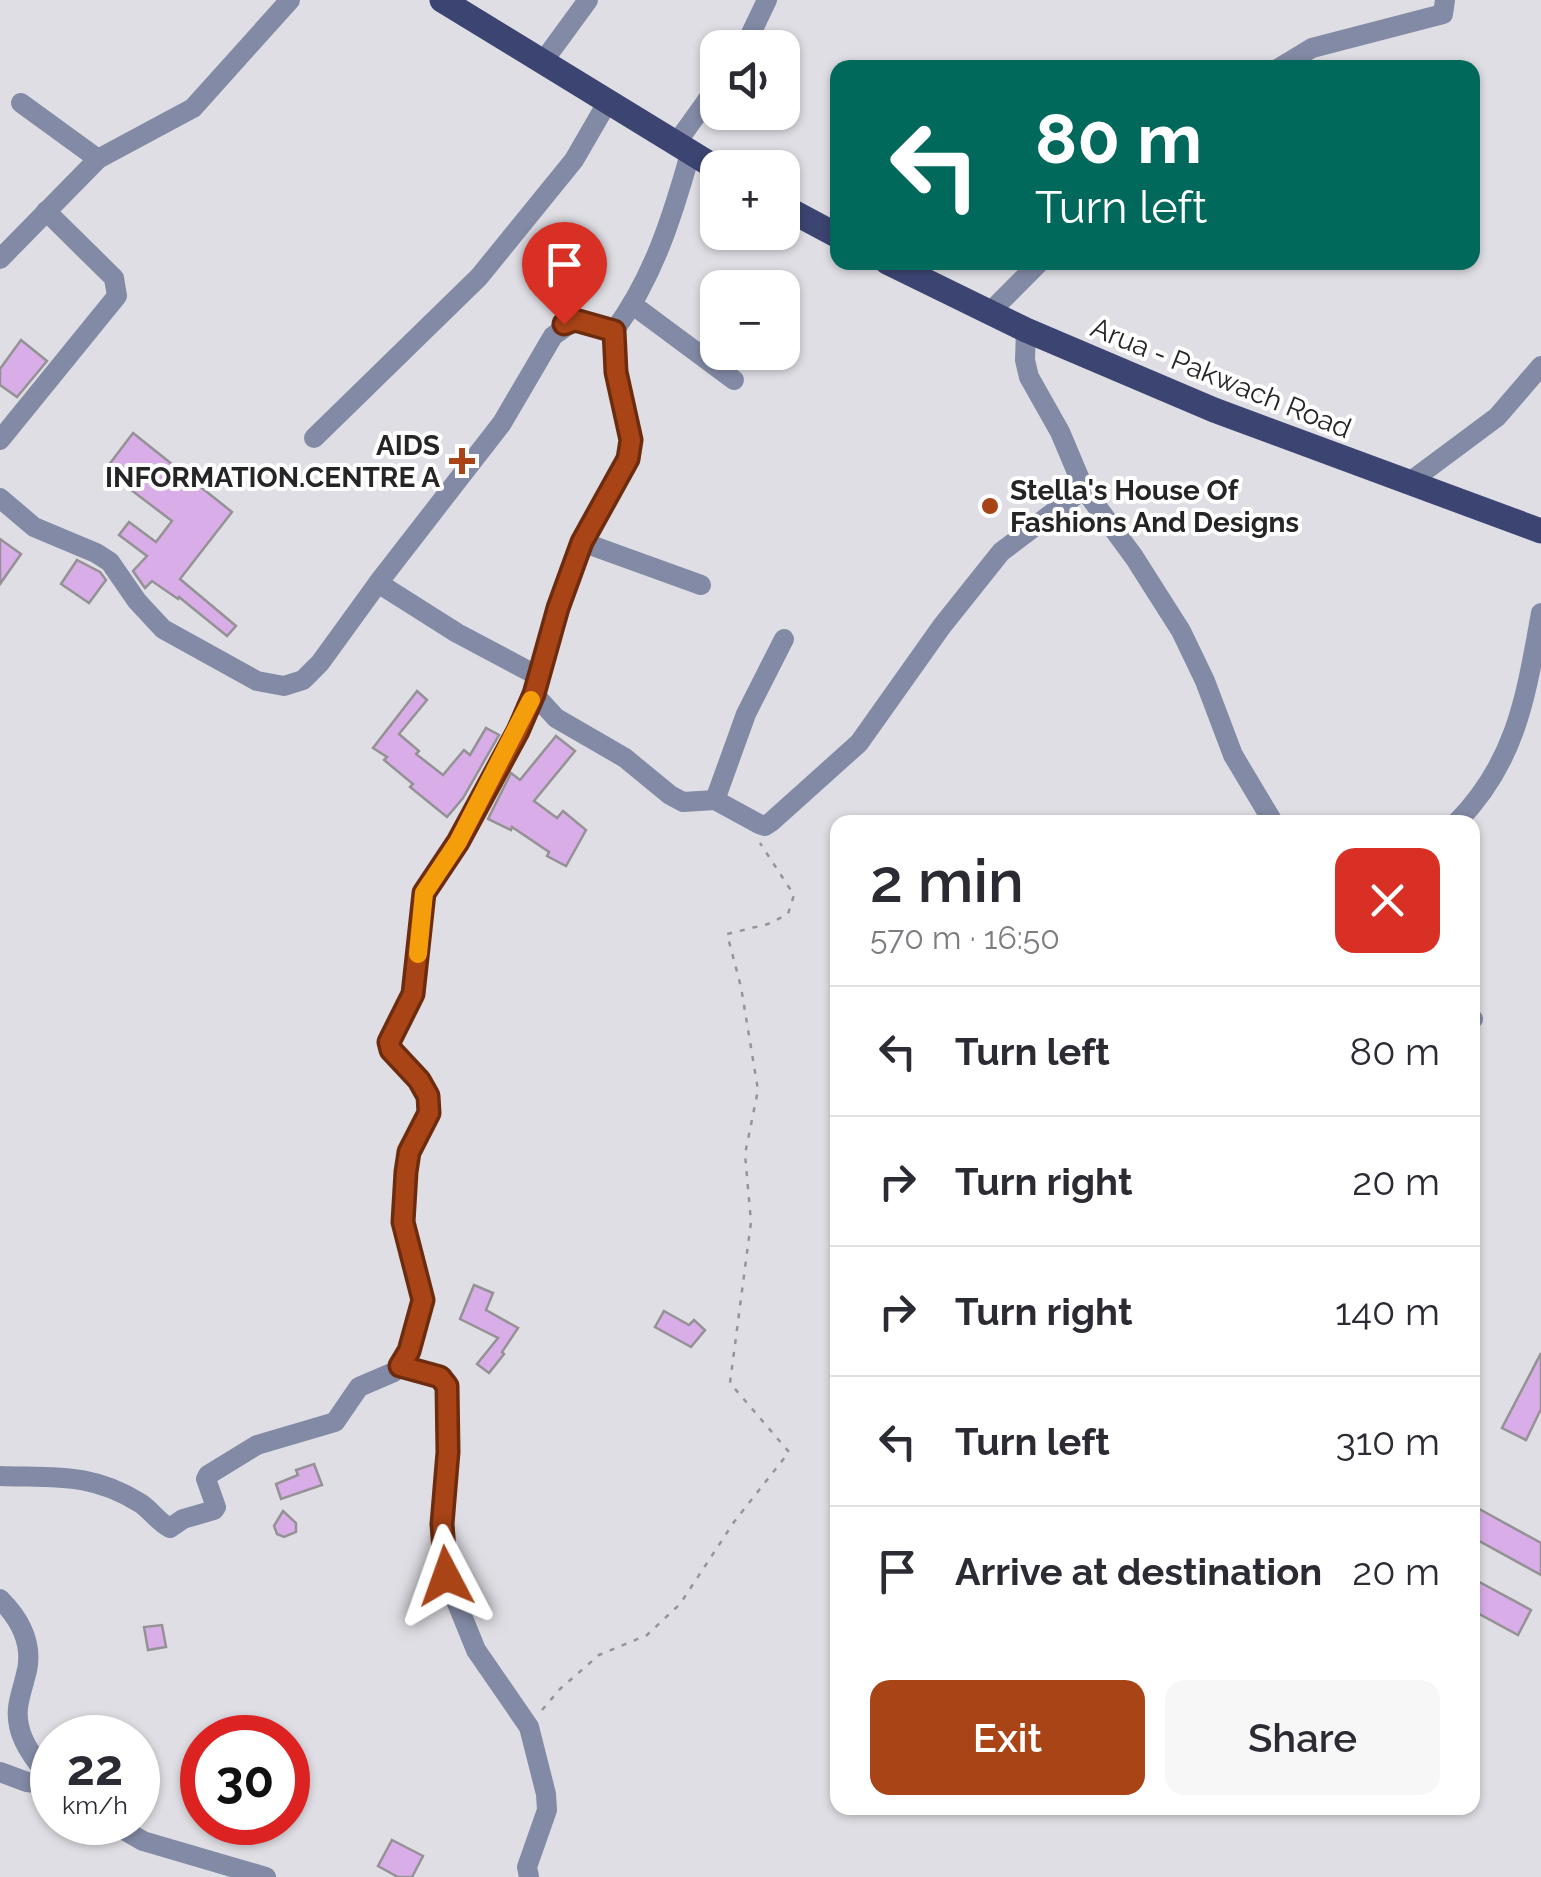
<!DOCTYPE html>
<meta charset="utf-8">
<style>
body{margin:0;font-family:Raleway,sans-serif;background:#f7f7f7;color:#2b2b33;height:100vh;display:flex;flex-direction:column;font-size:38px;white-space:nowrap}
*{box-sizing:border-box;margin:0}
p{font-size:32px;color:#7c7c81}
.icon{flex:none;width:55px;height:55px;fill:none;stroke:currentColor;stroke-width:2;stroke-linecap:round;stroke-linejoin:round}
.map{position:relative;flex:1;overflow:hidden}
.sheet{position:absolute;left:830px;top:815px;width:650px;height:1000px;display:flex;flex-direction:column;background:#fff;border-radius:20px;box-shadow:0 2px 8px #0004}
.sheet>*{flex:none}
.guide{position:absolute;left:830px;top:60px;width:650px;height:210px;border-radius:20px;box-shadow:0 2px 8px #0004;background:#00695c;color:#fff;overflow:hidden}
.buttons{position:absolute;left:700px;top:30px;display:grid;gap:20px}
.buttons a{display:grid;place-items:center;width:100px;height:100px;border-radius:20px;background:#fff;box-shadow:0 2px 8px #0004;font-size:50px}
.speed{position:absolute;left:30px;top:1715px;display:flex;gap:20px;font-size:50px;font-weight:700;text-align:center}
.speed>*{display:grid;place-content:center;width:130px;height:130px;border-radius:50%;background:#fff;box-shadow:0 2px 8px #0004;line-height:1}
.speed small{font-size:25px;font-weight:400}
.speed .limit{border:15px solid #d22;background:#fff;color:#111}
.pin{position:absolute;display:grid;place-items:center;width:85px;height:85px;color:#fff;margin:-102px -42px;border-radius:50% 50% 50% 0;rotate:-45deg;box-shadow:0 0 10px #0007}
.pin .icon{rotate:45deg}
.me{position:absolute;width:110px;margin:-55px;rotate:356deg;stroke-linejoin:round;filter:drop-shadow(0 0 8px #0008)}
.turn{display:flex;align-items:center;gap:35px;height:210px;padding:0 40px;font-size:45px}
.turn .icon{width:130px;height:130px;stroke-width:2.5}
.turn b{display:block;font-size:70px;line-height:85px}
.round{display:grid;place-items:center;flex:none;width:105px;height:105px;border-radius:20px;background:#f7f7f7}
.summary{display:flex;align-items:center;justify-content:space-between;height:170px;padding:0 40px}
h1{font-size:60px;font-weight:600;line-height:75px}
.primary-button{display:flex;gap:20px;margin-top:auto;padding:20px 40px}
.primary-button a{flex:1;height:115px;border-radius:20px;background:#a94417;color:#fff;font-size:40px;font-weight:600;line-height:115px;text-align:center}
.primary-button a+a{background:#f7f7f7;color:#2b2b33}
ul{padding:0;list-style:none}
li{display:flex;align-items:center;gap:30px;height:130px;padding:0 40px;border-top:2px solid #e1e1e2}
li div{flex:1}
li b{display:block;font-size:38px}
li em{font-style:normal}
.map>svg:first-child{display:block}
</style>
<div class="map">
<svg width="1541" height="1877" viewBox="0 0 1541 1877">
<rect width="100%" height="100%" fill="#dfdee4"/>
<!-- building -->
<g fill="#d8ade8" stroke="#959296" stroke-width="2.5">
<polygon points="21,340 47,361 17,397 0,385 0,369"/>
<polygon points="133,433 232,512 180,579 236,626 227,636 179,597 178,599 152,581 145,588 133,571 147,556 119,535 129,522 156,542 172,521 105,470"/>
<polygon points="0,539 21,554 0,584"/>
<polygon points="77,560 100,572 106,580 89,603 61,584"/>
<polygon points="417,691 427,700 399,734 419,751 416,754 443,775 464,750 470,755 486,728 499,735 463,798 447,817 410,787 413,784 384,760 387,757 373,748"/>
<polygon points="556,736 575,751 534,801 557,818 563,811 586,830 566,866 547,856 549,852 512,827 511,830 488,819 511,773 520,780"/>
<polygon points="474,1285 493,1293 486,1310 518,1328 502,1352 504,1354 489,1373 477,1364 498,1338 460,1319"/>
<polygon points="664,1311 689,1325 694,1320 705,1330 691,1347 655,1327"/>
<polygon points="1541,1353 1541,1409 1526,1440 1502,1428"/>
<polygon points="314,1464 322,1485 281,1499 276,1484 298,1475 296,1470"/>
<polygon points="1472,1505 1541,1543 1541,1575 1472,1537"/>
<polygon points="283,1511 296,1523 296,1532 284,1537 277,1534 274,1526"/>
<polygon points="1472,1578 1531,1610 1518,1635 1472,1610"/>
<polygon points="162,1625 166,1647 148,1650 144,1627"/>
<polygon points="392,1840 423,1856 412,1877 398,1877 378,1866"/>
</g>
<g fill="none" stroke-linecap="round" stroke-linejoin="round">
<!-- path -->
<polyline stroke="#959498" stroke-width="2.5" stroke-dasharray="5 8" stroke-linecap="butt" points="542,1710 560,1689 599,1655 647,1635 680,1604 734,1522 789,1452 730,1383 751,1222 745,1154 758,1090 741,987 727,934 768,924 788,914 794,895 760,843"/>
<!-- minor -->
<g stroke="#838aa5" stroke-width="20">
<polyline points="744,48 767,0"/>
<polyline points="542,63 588,0"/>
<polyline points="1279,68 1312,48 1443,14 1445,0"/>
<polyline points="21,103 98,159"/>
<polyline points="675,145 718,85"/>
<polyline points="0,259 98,159 193,108 290,0"/>
<polyline points="633,305 734,380"/>
<polyline points="990,312 1040,262"/>
<polyline points="314,438 479,277 574,160 607,103"/>
<polyline points="0,440 117,296 114,278 46,211"/>
<polyline points="1411,481 1497,417 1541,366"/>
<polyline points="1084,489 1134,557 1181,631 1205,681 1233,755 1273,822"/>
<polyline points="0,498 34,527 96,553 110,562 137,601 163,629 257,681 284,686 303,680 320,663 378,583"/>
<polyline points="582,542 701,585"/>
<path d="M538,676L457,633L378,583L502,423L553,336L575,320L614,331C653,278 672,218 690,154"/>
<polyline points="534,694 556,718 625,758 670,795 683,802 715,800 759,824 765,826 771,822 859,743 942,626 1001,552 1084,489 1060,432 1029,377 1025,360 1026,330"/>
<polyline points="715,800 746,714 784,639"/>
<path d="M1457,822C1517,761 1526,695 1541,613"/>
<polyline points="1472,1018 1473,1019"/>
<polyline points="400,1366 440,1377 447,1386 448,1451 442,1524 446,1576 476,1650 529,1727 546,1794 547,1810 527,1867 529,1877"/>
<path d="M0,1476C53,1478 91,1472 140,1503C151,1510 158,1522 170,1528L183,1519L214,1510L216,1507L206,1479L208,1475L257,1445L335,1422L359,1387L394,1372L409,1351L423,1300L403,1222L404,1187L409,1152L429,1113L428,1096L419,1080L391,1050L389,1043L413,994L424,893L458,842L518,731L534,694L558,608L582,542L628,459L631,440L616,372L614,331"/>
<path d="M0,1599C22,1621 35,1647 25,1678C21,1695 15,1708 19,1726C23,1746 39,1765 52,1780"/>
<polyline points="0,1772 27,1782 52,1785"/>
<polyline points="110,1822 143,1841 266,1877"/>
</g>
<!-- major -->
<g stroke="#3c4472" stroke-width="25">
<polyline points="442,0 718,169"/>
<polyline points="782,206 838,236"/>
<polyline points="887,262 1026,330 1214,410 1541,531"/>
</g>
</g>
<g fill="none" stroke-linecap="round" stroke-linejoin="round">
<!-- route casing -->
<g stroke="#6e2c0f" stroke-width="25">
<polyline id="route" points="446,1576 442,1524 448,1452 447,1386 440,1377 400,1366 409,1351 423,1300 403,1222 406,1172 409,1152 429,1113 428,1096 419,1080 391,1050 389,1042 413,994 424,893 458,842 518,731 534,694 558,608 582,542 628,459 631,440 616,372 614,331 575,320 564,324"/>
</g>
<!-- route -->
<use href="#route" stroke="#a94417" stroke-width="18"/>
<!-- slow -->
<polyline stroke="#f59e0b" stroke-width="18" points="418,954 424,893 458,842 531,700"/>
</g>
<!-- markers -->
<g fill="#a94417" stroke="#fff" stroke-width="4">
<path d="M457 446h10v10h10v10h-10v10h-10v-10h-10v-10h10z"/>
<circle cx="990" cy="506" r="10"/>
</g>
<g text-anchor="middle" dominant-baseline="central" stroke-width="8" stroke-linejoin="round" paint-order="stroke">
<!-- street labels -->
<g font-size="28" fill="#252527" stroke="#fff">
<text transform="translate(1221 378) rotate(22)">Arua - Pakwach Road</text>
</g>
<!-- poi labels -->
<g font-size="28" font-weight="bold" fill="#252527" stroke="#fff" text-anchor="end">
<text x="440" y="445">AIDS<tspan x="440" dy="32">INFORMATION.CENTRE A</tspan></text>
<text x="1010" y="490" text-anchor="start">Stella's House Of<tspan x="1010" dy="32">Fashions And Designs</tspan></text>
</g>
</g>
</svg>
<div class="buttons">
<a><svg class="icon" aria-label="sound" viewBox="0 0 24 24"><path d="M4 9h4l5-4v14l-5-4H4zM17 9q2 3 0 6"/></svg></a>
<a>+</a>
<a>−</a>
</div>
<div class="speed"><div>22<small>km/h</small></div><div class="limit">30</div></div>
<div class="pin" style="left:564px;top:324px;background:#d93025"><svg class="icon" aria-label="arrive" viewBox="0 0 24 24"><path d="M6 21V4h12l-3 4 3 4H6"/></svg></div>
<svg class="me" style="left:446px;top:1576px" viewBox="-20 -20 40 40"><path d="M0-17L14 15 0 8-14 15z" fill="#a94417" stroke="#fff" stroke-width="4"/></svg>
<div class="guide">
<div class="turn"><svg class="icon" aria-label="left" viewBox="0 0 24 24"><path d="M17 20v-9H6M10 6l-5 5 5 5"/></svg><div><b>80 m</b>Turn left</div></div>
</div>
<section class="sheet">
<div class="summary"><div><h1>2 min</h1><p>570 m · 16:50</p></div><a class="round" style="background:#d93025;color:#fff"><svg class="icon" aria-label="close" viewBox="0 0 24 24"><path d="M6 6l12 12M18 6L6 18"/></svg></a></div>
<ul>
<li><svg class="icon" aria-label="left" viewBox="0 0 24 24"><path d="M17 20v-9H6M10 6l-5 5 5 5"/></svg><div><b>Turn left</b></div><em>80 m</em></li>
<li><svg class="icon" aria-label="right" viewBox="0 0 24 24"><path d="M7 20v-9h11M14 6l5 5-5 5"/></svg><div><b>Turn right</b></div><em>20 m</em></li>
<li><svg class="icon" aria-label="right" viewBox="0 0 24 24"><path d="M7 20v-9h11M14 6l5 5-5 5"/></svg><div><b>Turn right</b></div><em>140 m</em></li>
<li><svg class="icon" aria-label="left" viewBox="0 0 24 24"><path d="M17 20v-9H6M10 6l-5 5 5 5"/></svg><div><b>Turn left</b></div><em>310 m</em></li>
<li><svg class="icon" aria-label="arrive" viewBox="0 0 24 24"><path d="M6 21V4h12l-3 4 3 4H6"/></svg><div><b>Arrive at destination</b></div><em>20 m</em></li>
</ul>
<div class="primary-button"><a>Exit</a><a>Share</a></div>
</section>
</div>
